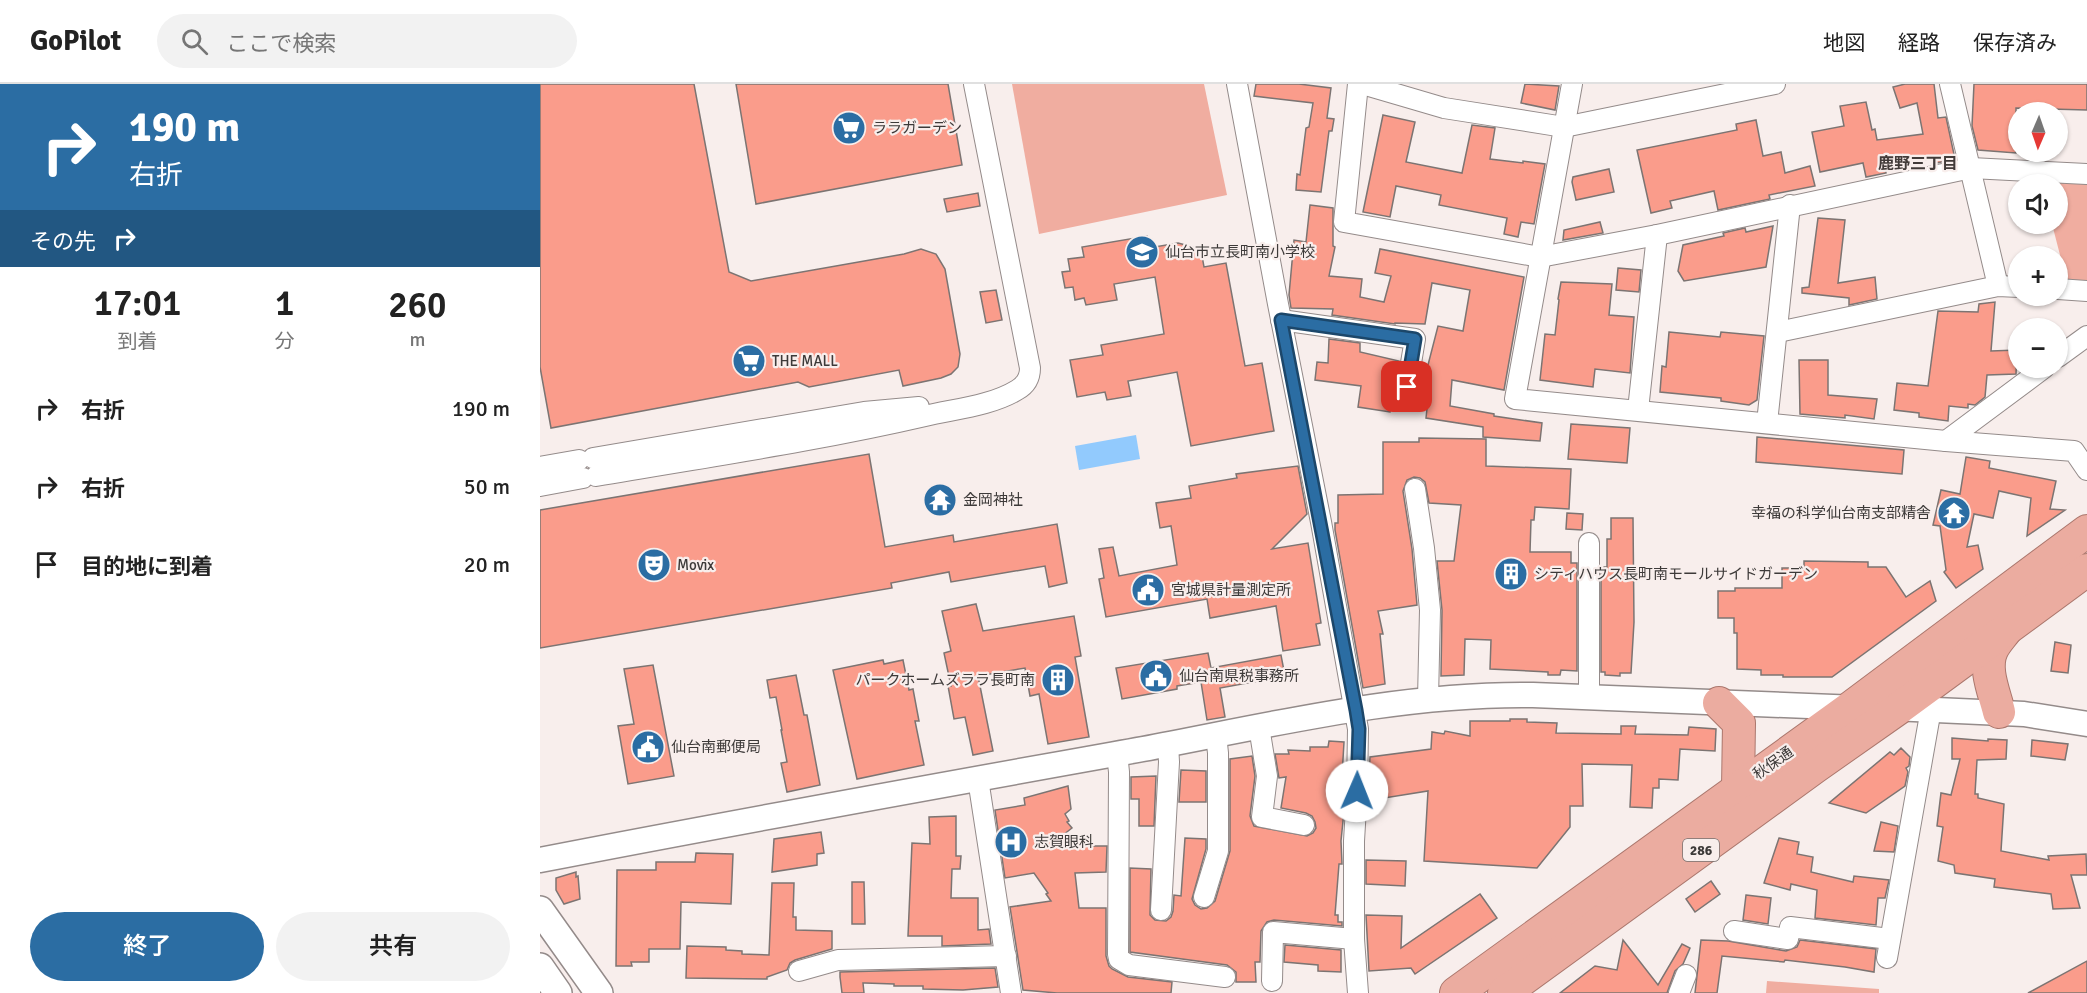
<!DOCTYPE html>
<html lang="ja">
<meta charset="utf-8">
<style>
body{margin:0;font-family:Signika,"Noto Sans JP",sans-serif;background:#f2f2f2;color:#222;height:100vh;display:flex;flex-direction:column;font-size:22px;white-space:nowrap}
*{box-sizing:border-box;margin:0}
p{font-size:20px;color:#767676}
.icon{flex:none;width:33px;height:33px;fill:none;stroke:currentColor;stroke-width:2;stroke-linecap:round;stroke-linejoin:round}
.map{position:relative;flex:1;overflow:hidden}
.sheet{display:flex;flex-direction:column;background:#fff;width:540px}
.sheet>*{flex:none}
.top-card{background:#2b6da3;color:#fff;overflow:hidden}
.needle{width:39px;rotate:182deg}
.fabs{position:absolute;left:1468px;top:18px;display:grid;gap:12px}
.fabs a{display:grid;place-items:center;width:60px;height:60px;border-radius:50%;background:#fff;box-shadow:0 2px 4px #0004;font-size:30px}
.pin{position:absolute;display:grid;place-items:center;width:51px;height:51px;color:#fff;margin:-26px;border-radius:12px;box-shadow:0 3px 9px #0006}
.me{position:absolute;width:66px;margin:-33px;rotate:1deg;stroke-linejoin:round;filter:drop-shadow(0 0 4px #0008)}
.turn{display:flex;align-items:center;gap:21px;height:126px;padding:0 30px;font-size:27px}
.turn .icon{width:78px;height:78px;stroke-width:2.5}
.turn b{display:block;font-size:42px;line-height:51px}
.then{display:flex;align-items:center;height:57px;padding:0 30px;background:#0003;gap:12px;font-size:22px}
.eta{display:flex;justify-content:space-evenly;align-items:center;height:102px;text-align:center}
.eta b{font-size:36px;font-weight:600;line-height:42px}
.cta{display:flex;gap:12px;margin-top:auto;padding:12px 30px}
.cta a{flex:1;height:69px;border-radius:36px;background:#2b6da3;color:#fff;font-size:24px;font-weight:600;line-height:69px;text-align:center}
.cta a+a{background:#f2f2f2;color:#222}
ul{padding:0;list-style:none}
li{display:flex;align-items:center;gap:18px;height:78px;padding:0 30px}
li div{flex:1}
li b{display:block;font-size:22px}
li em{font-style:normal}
header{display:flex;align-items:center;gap:36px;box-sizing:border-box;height:84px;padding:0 30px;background:#fff;border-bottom:2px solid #e0e0e0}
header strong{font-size:28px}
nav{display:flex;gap:33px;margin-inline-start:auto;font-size:21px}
.search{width:420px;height:54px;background:#f2f2f2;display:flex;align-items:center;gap:15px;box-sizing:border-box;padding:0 21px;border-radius:33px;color:#767676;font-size:22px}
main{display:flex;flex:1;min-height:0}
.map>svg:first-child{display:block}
</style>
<header>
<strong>GoPilot</strong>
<div class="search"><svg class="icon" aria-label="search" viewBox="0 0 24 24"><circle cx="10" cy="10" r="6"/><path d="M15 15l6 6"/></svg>ここで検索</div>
<nav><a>地図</a><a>経路</a><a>保存済み</a></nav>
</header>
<main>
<section class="sheet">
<div class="top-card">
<div class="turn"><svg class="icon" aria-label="right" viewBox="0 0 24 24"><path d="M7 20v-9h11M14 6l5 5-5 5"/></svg><div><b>190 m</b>右折</div></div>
<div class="then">その先<svg class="icon" aria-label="right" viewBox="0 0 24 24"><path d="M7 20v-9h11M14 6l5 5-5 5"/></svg></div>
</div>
<div class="eta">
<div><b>17:01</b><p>到着</p></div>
<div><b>1</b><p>分</p></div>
<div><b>260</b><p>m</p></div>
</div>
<ul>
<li><svg class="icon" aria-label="right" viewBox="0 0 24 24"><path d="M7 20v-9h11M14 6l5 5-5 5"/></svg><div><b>右折</b></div><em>190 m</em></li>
<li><svg class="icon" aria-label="right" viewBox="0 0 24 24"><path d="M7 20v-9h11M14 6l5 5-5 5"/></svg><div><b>右折</b></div><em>50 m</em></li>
<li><svg class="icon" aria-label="arrive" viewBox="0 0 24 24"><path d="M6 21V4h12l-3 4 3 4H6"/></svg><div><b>目的地に到着</b></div><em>20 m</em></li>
</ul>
<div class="cta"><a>終了</a><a>共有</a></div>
</section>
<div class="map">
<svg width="1547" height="909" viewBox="0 0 1547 909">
<rect width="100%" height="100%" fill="#f8eeec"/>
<!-- green -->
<g fill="#f0ada0">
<polygon points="472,0 664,0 687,111 499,150"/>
<polygon points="1501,92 1547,95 1547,199 1527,198 1512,140 1518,140 1518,100 1503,100"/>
<polygon points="1227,897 1339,905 1339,909 1226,909"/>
</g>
<!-- water -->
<polygon fill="#92cafd" points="596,351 600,375 539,386 535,362"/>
<!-- building -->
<g fill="#fa9c8b" stroke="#7c7472" stroke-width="1.5">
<polygon points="0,0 154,0 189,188 211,197 364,170 381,165 396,170 405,185 420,270 418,283 411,290 401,294 363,302 359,286 269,303 258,298 11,344 0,283"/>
<polygon points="196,0 408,0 422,81 216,120"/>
<polygon points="716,0 759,0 791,4 787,34 794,35 792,47 789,47 781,108 756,106 757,90 760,91 766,44 769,43 773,19 714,12"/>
<polygon points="985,0 1019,2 1015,26 981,19"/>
<polygon points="1365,0 1394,0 1398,34 1406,33 1415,75 1392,80 1392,75 1345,83 1346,89 1326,93 1323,79 1280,88 1272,48 1304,42 1300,22 1326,18 1332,46 1335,45 1337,56 1383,50 1377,19 1360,24 1353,3"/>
<polygon points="1434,0 1547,0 1547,26 1476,24 1476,69 1438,66 1432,42"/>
<polygon points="843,31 875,38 866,78 922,89 932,41 955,44 950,75 983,79 983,77 1005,80 994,140 981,138 978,153 964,150 967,134 899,121 901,111 856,102 850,133 823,128"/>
<polygon points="1216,36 1223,72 1241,68 1245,89 1270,82 1275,102 1229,111 1230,115 1178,126 1174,107 1130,117 1132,124 1111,129 1097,66 1197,46 1196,40"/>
<polygon points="1069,85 1074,108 1036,116 1032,98 1033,93"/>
<polygon points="438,109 440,122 407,128 404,115"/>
<polygon points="770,121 793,124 793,162 795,163 789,192 822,195 820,213 844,218 851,192 835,189 840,165 984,193 964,306 912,296 910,322 954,330 954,332 1002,339 1000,357 943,353 943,343 886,334 888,315 879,313 882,299 880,299 883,282 888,281 898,242 923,247 930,206 892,199 885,240 855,239 855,240 792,231 793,225 751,224 749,211 754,156 766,158"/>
<polygon points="1278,134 1305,136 1298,199 1335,193 1337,215 1309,221 1309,214 1262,209 1262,204 1269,203"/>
<polygon points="1060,138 1063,149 1023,156 1024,146"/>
<polygon points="1233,142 1226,183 1144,197 1138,187 1143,161 1184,152 1183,149 1205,144 1206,148"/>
<polygon points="607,152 609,164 638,159 657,164 662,172 664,183 686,179 705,282 722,279 734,347 651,362 637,288 588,297 591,312 567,316 565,308 537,313 530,276 563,271 561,261 624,250 615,193 574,200 577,216 546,221 544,214 535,216 533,203 525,204 522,188 530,187 528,175 544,173 542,163"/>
<polygon points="1078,184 1101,186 1099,208 1076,206"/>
<polygon points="1021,198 1072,200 1069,231 1094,233 1090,289 1055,285 1053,303 1000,296 1005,250 1015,251 1019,216 1018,215"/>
<polygon points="456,206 462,236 446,239 440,208"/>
<polygon points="1455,218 1451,267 1477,266 1476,290 1447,291 1445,313 1435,321 1428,320 1428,324 1409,322 1408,337 1379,333 1379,329 1354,326 1357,299 1388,302 1398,227 1438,228 1439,220"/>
<polygon points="1129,248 1180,253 1181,248 1224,252 1217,316 1209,321 1181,317 1181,314 1120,308 1122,282 1126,283"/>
<polygon points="789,255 820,259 820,268 859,277 850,328 818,323 821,302 775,296 777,278 788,279"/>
<polygon points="1259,276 1288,276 1288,311 1337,315 1334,335 1305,331 1305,334 1260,330"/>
<polygon points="1031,340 1090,344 1087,379 1028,375"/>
<polygon points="1217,353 1364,366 1362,390 1216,378"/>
<polygon points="879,354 946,355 946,382 1031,385 1029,425 995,423 994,436 991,436 990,468 1031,468 1031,479 1037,479 1037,587 1021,586 1020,591 1008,591 1008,588 950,585 951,556 925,555 924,591 901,592 902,526 897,477 914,477 921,421 889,419 885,398 880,394 874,393 867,396 863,407 872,465 877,521 838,527 843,550 840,550 845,600 823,604 795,446 795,439 798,439 798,411 843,410 843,358 879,358"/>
<polygon points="329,370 345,463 413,451 414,458 517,440 527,499 509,503 505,482 411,498 409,488 351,499 352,504 0,564 0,426"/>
<polygon points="1426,373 1450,377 1449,384 1516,397 1510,425 1525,426 1487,452 1491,414 1459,407 1453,434 1434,430 1427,463 1438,461 1443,485 1416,504 1404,488 1406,486 1400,442 1393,441 1401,406 1420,410"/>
<polygon points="758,382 767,430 732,465 768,459 781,539 776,540 780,561 743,567 736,522 670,534 667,515 566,533 559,495 564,494 559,465 573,463 579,492 637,481 631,442 620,444 616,419 651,414 649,402 697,394 696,390"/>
<polygon points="1027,429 1043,430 1042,446 1026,445"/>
<polygon points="1071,434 1093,434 1094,538 1091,589 1080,589 1080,592 1065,591 1065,588 1061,588 1061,490 1064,490 1064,483 1067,483 1067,455 1071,455"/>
<polygon points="1264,477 1328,478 1328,483 1346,483 1366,513 1390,497 1396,517 1292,593 1243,593 1243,591 1221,591 1221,586 1197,585 1197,549 1194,549 1194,534 1178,534 1178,507 1195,507 1195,504 1242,504 1242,484 1264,484"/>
<polygon points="436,520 443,547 534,532 541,572 535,573 549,653 508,660 499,610 490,612 485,584 438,592 453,667 433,671 425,633 414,635 408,602 411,602 404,569 411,567 402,527"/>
<polygon points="1515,558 1531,561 1528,589 1511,587"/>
<polygon points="668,569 671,584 741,571 745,592 680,604 685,633 667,636 661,598 637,602 637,605 582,615 576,584"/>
<polygon points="343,576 344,580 363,576 369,606 373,605 379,637 375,637 384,681 317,695 293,586"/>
<polygon points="113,581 134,692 88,700 78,642 94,640 84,585"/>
<polygon points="256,591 264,631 267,631 280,701 247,708 241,679 247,678 241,646 242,646 236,613 230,614 227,596"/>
<polygon points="970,635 987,635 987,638 1017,639 1016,649 1081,650 1081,642 1096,642 1095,650 1148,651 1149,643 1176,645 1175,667 1140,665 1138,696 1119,695 1119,704 1113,704 1112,724 1090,723 1092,681 1042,680 1043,722 1030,722 1030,743 997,784 884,777 888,707 832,716 829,695 830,673 891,665 892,648 904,650 905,647 930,652 930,637 970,637"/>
<polygon points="1412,654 1448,657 1448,655 1467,656 1466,675 1437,676 1435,710 1438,710 1438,714 1464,720 1461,767 1509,776 1508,772 1546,770 1547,791 1531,791 1540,824 1513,825 1511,810 1454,803 1455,795 1415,789 1414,781 1398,777 1403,743 1397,742 1401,709 1411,711 1420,675 1412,675"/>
<polygon points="1492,656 1528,660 1525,676 1491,672"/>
<polygon points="789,657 804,658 800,727 804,727 801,757 802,780 799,780 795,831 798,831 798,838 802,838 802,842 734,836 727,838 721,847 720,878 715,878 716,898 696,898 696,888 687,881 590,868 590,784 611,785 610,831 615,836 626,837 631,833 633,827 634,811 641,812 645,754 666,755 666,765 652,815 655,821 661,825 667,824 675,817 690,767 690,675 712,672 715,692 710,732 714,742 767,752 773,749 776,744 775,738 772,732 766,729 741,724 746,693 739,694 735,670 749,670 748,666 770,667 770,663 788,663"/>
<polygon points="1361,664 1370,673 1369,682 1366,684 1368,688 1365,702 1326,729 1289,719 1350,668 1354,671"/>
<polygon points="641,686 666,687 666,718 639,718"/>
<polygon points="616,692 614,742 599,742 599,715 591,715 591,693"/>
<polygon points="528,702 531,725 525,730 529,737 527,738 532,744 509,762 567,762 566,788 535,789 539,824 566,824 566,872 569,882 572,885 588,893 632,898 631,909 517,909 483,906 470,823 511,817 506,810 508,809 494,789 465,794 455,726 485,721 484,714"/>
<polygon points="416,732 416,772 421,772 420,785 412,785 411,814 438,814 438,846 449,845 451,860 402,862 402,852 368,852 372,759 390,760 389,733"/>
<polygon points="1341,738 1358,742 1354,768 1334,767"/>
<polygon points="281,748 284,769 277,770 277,781 232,788 234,755"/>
<polygon points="1239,754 1259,758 1257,770 1273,773 1271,788 1313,798 1314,792 1349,796 1345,814 1338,814 1336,841 1275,834 1277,806 1251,800 1250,806 1224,799"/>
<polygon points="156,769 193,770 191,820 141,818 140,865 109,865 109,878 91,878 92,882 76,882 77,786 116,786 116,778 155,778"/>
<polygon points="826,776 866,777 865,802 826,800"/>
<polygon points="36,788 36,793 38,792 40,815 24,820 16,806 16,794"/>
<polygon points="1171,797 1180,810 1155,828 1146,815"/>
<polygon points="312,798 324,798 325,840 312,840"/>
<polygon points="232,799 254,799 253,833 256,833 256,846 292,847 292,865 255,876 250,879 247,886 227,893 227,895 146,894 147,862 186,863 186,866 202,867 202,870 229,871"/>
<polygon points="940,810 957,834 875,890 871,884 829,887 826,831 862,832 861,864"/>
<polygon points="1206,811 1231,814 1228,840 1203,836"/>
<polygon points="1083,856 1118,901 1142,860 1150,864 1143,880 1135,887 1127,909 1020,909 1055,882 1077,886"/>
<polygon points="1161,856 1188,857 1246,867 1257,863 1260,856 1336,865 1334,888 1305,883 1245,876 1244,878 1182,872 1177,909 1155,909"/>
<polygon points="745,861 801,866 801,888 778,887 778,881 744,878"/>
<polygon points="1547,877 1547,909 1488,909"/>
<polygon points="455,884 458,903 423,906 383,905 383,902 354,902 354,900 325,899 323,899 324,909 302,909 300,893 300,888"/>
</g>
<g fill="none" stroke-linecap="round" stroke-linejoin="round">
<!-- minor casing -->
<g stroke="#948b8a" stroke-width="22">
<g id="minor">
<polyline points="697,0 738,220 781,438 818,645 817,707 814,757 814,855 818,909"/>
<polyline points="818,0 804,138 1000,173 1117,151 1431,84 1547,90"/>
<polyline points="822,0 904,24 1024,43 1235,0"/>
<polyline points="1032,0 975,315 1406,357 1534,367 1547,386"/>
<polyline points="1410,0 1458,202"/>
<polyline points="1518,205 1547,207"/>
<polyline points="741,236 875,255 867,303"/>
<polyline points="1238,248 1458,202 1479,203"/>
<polyline points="1518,273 1547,252"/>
<polyline points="1098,326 1117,151"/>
<polyline points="1227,339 1250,121"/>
<polyline points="1406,357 1504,284"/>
<polyline points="53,374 324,328 379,323"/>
<polyline points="0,383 39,376"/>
<path d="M56,392C166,373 277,357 385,332C414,325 451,322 477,306C486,301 490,294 490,284L434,0"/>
<polyline points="0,402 43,394"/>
<polyline points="875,405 884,464 890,526 888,615"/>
<polyline points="1049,613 1049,459"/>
<polyline points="719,643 727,692 722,733 764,741"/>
<polyline points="577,669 579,688 578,870 579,875 589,881 685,893"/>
<polyline points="438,695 471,909"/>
<polyline points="664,813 678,767 678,669 676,651"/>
<polyline points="621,826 629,678 628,660"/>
<polyline points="1194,847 1248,855 1250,843 1350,855"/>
<polyline points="1347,874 1391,625"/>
<polyline points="259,887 298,876 466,872"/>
<polyline points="732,897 733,848 814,855"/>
<polyline points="1139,909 1146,891"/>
</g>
</g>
<!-- tertiary casing -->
<g stroke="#948b8a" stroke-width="27">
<g id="tertiary">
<polyline points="1352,624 1484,630 1547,640"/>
<path d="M0,776C200,737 402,701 603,665C731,641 861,609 993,611L1318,624"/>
</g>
</g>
<!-- secondary casing -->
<g stroke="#948b8a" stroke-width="30">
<g id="secondary">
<polyline points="0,826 59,909"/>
<polyline points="0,883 18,909"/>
</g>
</g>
<!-- trunk casing -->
<g stroke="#ab776d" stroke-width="34">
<g id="trunk">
<polyline points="1179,619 1199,639 1198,704"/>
<path d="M1459,628C1455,610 1443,585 1452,566C1455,559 1461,553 1466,546"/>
<polyline points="916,909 1310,624 1547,447"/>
<polyline points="964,909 1275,683 1359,624 1547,486"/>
</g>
</g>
<!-- minor -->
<use href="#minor" stroke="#fff" stroke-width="20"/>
<!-- tertiary -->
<use href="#tertiary" stroke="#fff" stroke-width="24"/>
<!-- secondary -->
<use href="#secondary" stroke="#fff" stroke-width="27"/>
<!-- trunk -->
<use href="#trunk" stroke="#ebaca0" stroke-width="32"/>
</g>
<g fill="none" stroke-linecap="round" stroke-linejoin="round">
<!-- route casing -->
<g stroke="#1c476a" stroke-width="15">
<polyline id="route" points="817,707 819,645 816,626 741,236 875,255 867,303"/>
</g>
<!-- route -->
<use href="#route" stroke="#2b6da3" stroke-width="10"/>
</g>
<!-- icons -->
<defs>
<g id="supermarket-disc" transform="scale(1.725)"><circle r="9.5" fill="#2b6da3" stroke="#f8eeec"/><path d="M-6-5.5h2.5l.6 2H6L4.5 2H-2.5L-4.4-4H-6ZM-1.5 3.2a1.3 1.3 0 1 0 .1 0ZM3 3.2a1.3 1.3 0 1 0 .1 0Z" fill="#fff"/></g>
<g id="school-disc" transform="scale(1.725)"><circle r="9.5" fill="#2b6da3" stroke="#f8eeec"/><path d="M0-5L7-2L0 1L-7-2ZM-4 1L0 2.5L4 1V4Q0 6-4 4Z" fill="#fff"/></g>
<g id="temple-disc" transform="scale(1.725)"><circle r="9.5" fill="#2b6da3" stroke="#f8eeec"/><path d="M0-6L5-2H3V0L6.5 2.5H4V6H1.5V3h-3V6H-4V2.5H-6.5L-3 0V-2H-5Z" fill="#fff"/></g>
<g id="theatre-disc" transform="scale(1.725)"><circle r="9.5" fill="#2b6da3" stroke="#f8eeec"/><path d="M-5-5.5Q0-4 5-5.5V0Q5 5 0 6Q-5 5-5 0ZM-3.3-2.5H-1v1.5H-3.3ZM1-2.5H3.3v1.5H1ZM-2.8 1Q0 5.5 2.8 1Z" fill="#fff"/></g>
<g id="building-disc" transform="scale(1.725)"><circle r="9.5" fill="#2b6da3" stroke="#f8eeec"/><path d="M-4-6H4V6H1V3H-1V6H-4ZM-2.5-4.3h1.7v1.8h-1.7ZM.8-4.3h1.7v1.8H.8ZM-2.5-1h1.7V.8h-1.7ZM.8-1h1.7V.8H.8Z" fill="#fff"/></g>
<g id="civic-disc" transform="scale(1.725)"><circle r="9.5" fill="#2b6da3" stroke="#f8eeec"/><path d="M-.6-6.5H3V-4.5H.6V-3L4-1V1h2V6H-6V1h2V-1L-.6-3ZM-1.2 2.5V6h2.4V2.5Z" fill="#fff"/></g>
<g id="hospital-disc" transform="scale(1.725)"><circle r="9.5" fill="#2b6da3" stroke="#f8eeec"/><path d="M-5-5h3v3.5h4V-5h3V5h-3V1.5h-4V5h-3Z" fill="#fff"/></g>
</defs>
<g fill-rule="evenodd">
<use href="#supermarket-disc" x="309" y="44"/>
<use href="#school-disc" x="602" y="168"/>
<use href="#supermarket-disc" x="209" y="277"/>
<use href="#temple-disc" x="400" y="416"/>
<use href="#temple-disc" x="1414" y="429"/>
<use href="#theatre-disc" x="114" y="481"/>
<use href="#building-disc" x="971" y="490"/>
<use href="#civic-disc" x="608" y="506"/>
<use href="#civic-disc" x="616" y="592"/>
<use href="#building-disc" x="518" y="596"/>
<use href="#civic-disc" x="108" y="663"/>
<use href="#hospital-disc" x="471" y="758"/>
</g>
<g text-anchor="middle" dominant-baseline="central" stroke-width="4.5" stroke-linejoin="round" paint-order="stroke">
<!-- shield labels -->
<rect fill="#f8eeec" stroke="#75706f" stroke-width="1.5" x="1143" y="755" width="36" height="22" rx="4.5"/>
<g font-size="14" font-weight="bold" fill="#3d3a39">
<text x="1161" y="766">286</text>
</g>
<!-- poi labels -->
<g font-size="15" fill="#3d3a39" stroke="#f8eeec" text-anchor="start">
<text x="332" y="44">ララガーデン</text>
<text x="625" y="168">仙台市立長町南小学校</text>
<text x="232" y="277">THE MALL</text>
<text x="423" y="416">金岡神社</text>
<text x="1391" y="429" text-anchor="end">幸福の科学仙台南支部精舎</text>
<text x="137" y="481">Movix</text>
<text x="994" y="490">シティハウス長町南モールサイドガーデン</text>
<text x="631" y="506">宮城県計量測定所</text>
<text x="639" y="592">仙台南県税事務所</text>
<text x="495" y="596" text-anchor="end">パークホームズララ長町南</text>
<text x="131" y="663">仙台南郵便局</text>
<text x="494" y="758">志賀眼科</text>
</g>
<!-- street labels -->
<g font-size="15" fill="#3d3a39" stroke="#f8eeec">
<text transform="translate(1233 679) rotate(-35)">秋保通</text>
</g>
<!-- neighbourhood labels -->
<g font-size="16" font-weight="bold" fill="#423b39" stroke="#f8eeec">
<text x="1378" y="80">鹿野三丁目</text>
</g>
</g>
</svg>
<div class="fabs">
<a><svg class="needle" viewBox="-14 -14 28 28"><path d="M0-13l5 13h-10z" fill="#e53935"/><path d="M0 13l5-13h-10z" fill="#767676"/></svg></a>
<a><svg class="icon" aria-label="sound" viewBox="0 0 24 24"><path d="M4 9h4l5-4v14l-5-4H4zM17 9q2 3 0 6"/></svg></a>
<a>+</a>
<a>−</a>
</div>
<div class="pin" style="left:867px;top:303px;background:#d93025"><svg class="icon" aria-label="arrive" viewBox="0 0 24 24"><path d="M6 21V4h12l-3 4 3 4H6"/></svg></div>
<svg class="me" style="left:817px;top:707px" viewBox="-20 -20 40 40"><circle r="19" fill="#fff"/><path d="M0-13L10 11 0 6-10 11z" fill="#2b6da3"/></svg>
</div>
</main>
